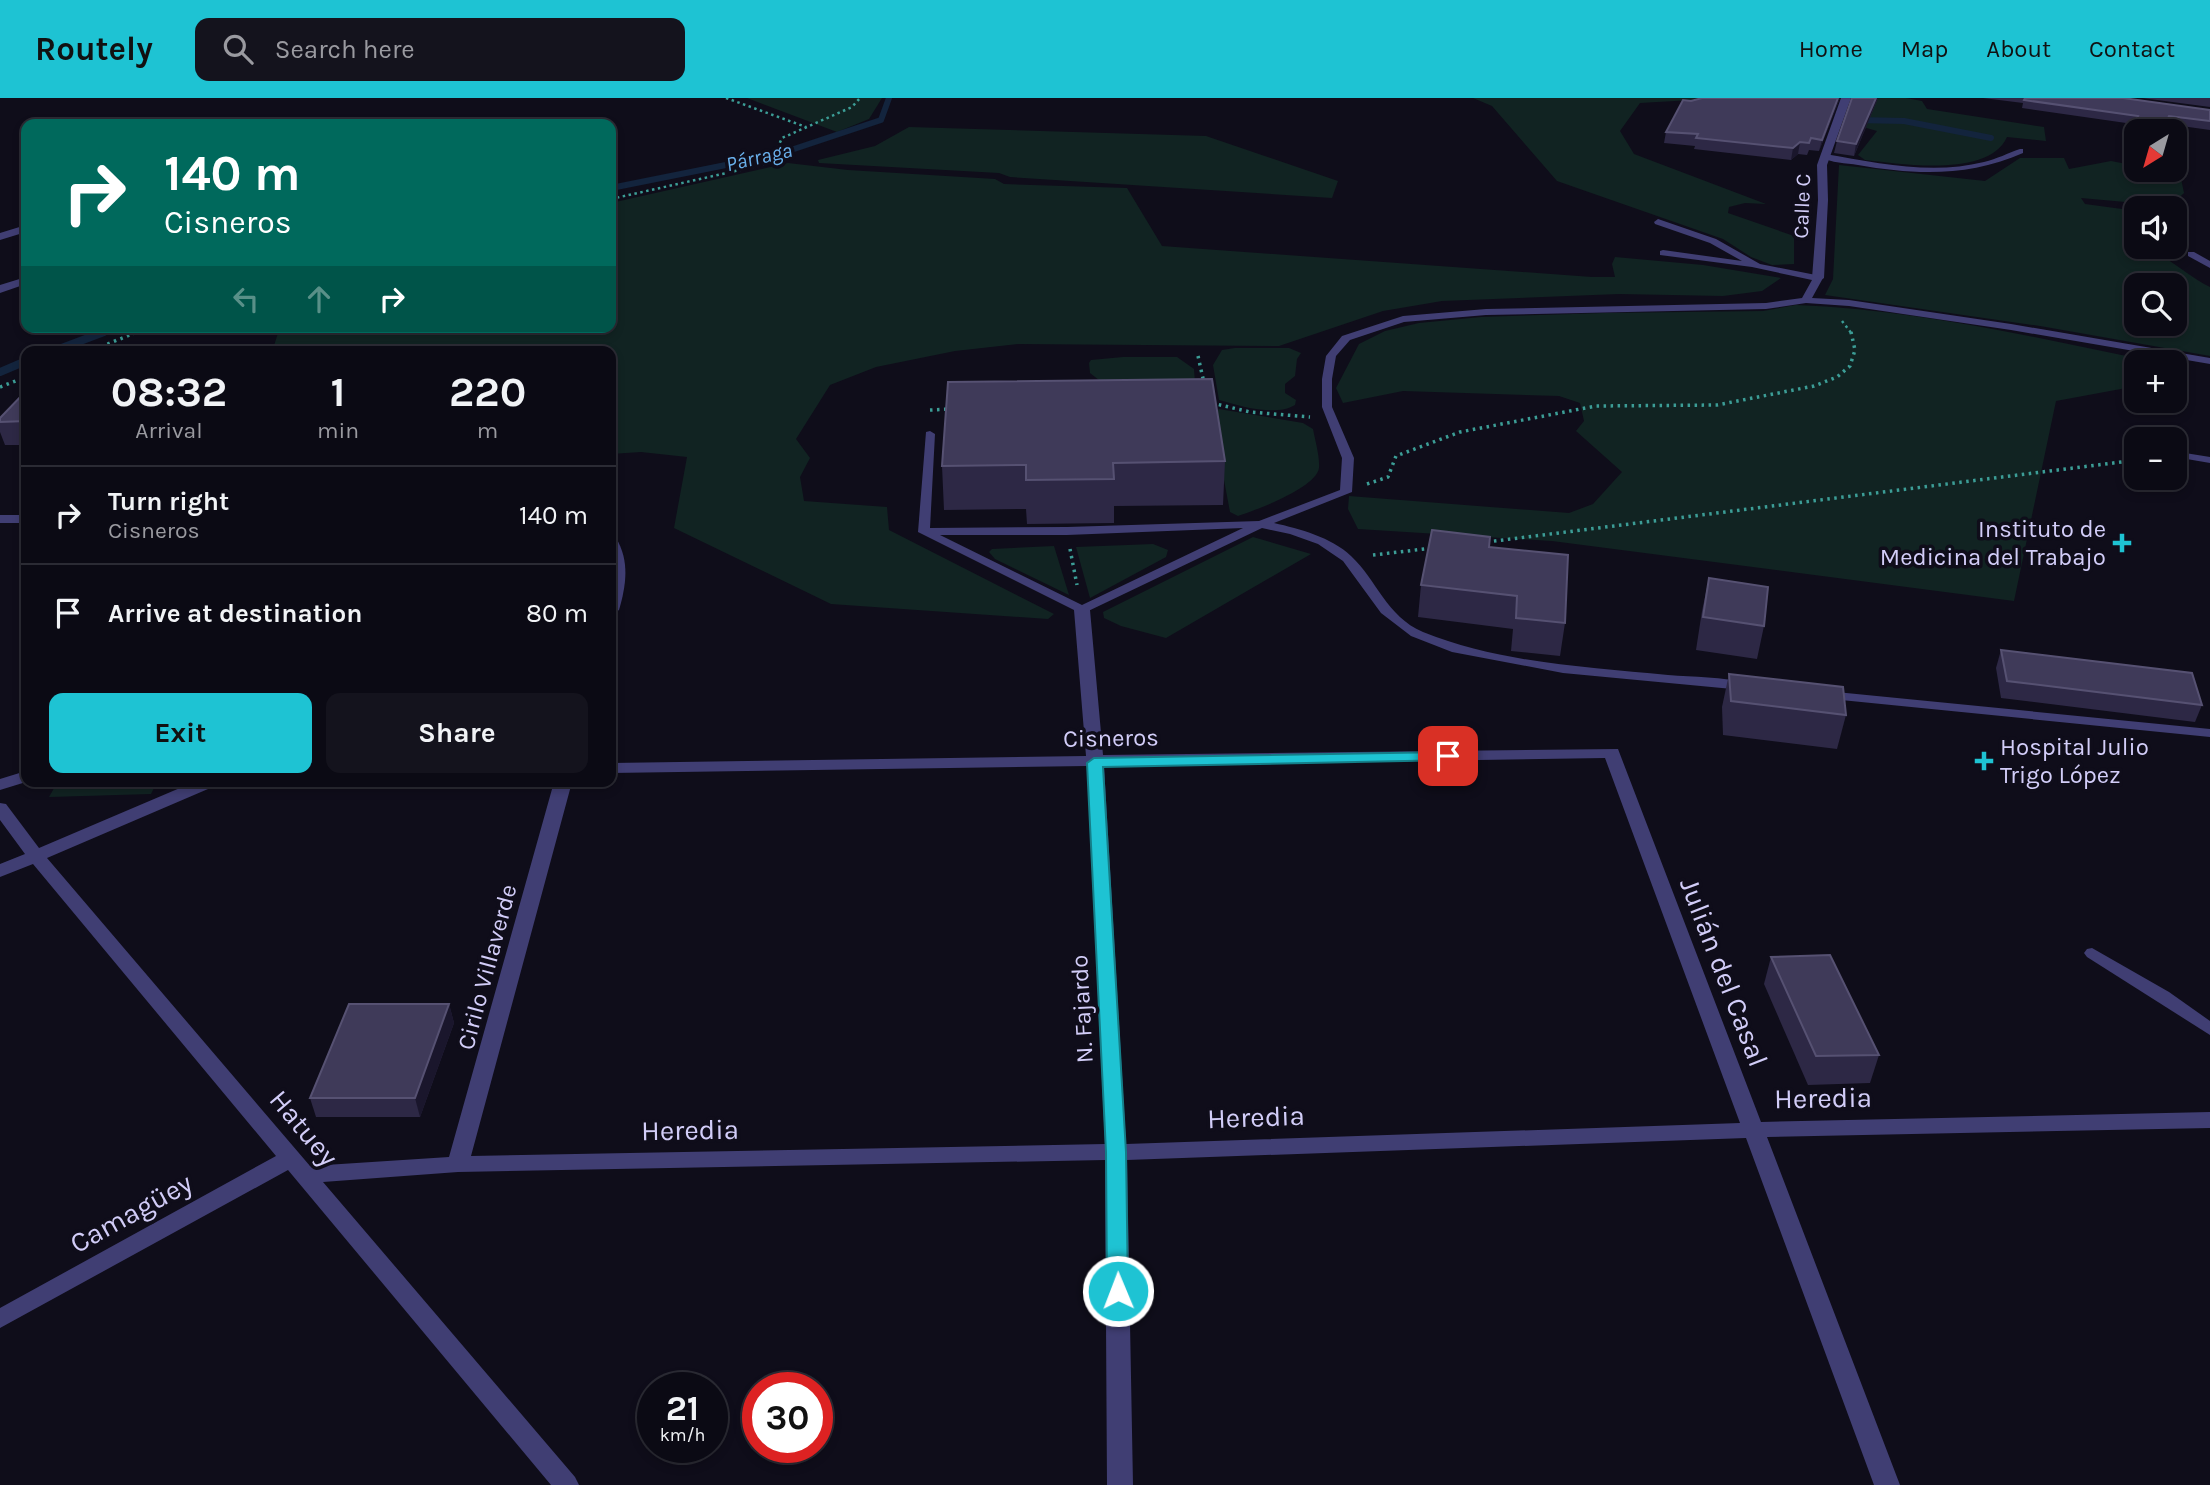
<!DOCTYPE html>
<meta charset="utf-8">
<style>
body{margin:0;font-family:Karla,sans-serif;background:#14131d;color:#f1f3f6;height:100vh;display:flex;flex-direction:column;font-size:26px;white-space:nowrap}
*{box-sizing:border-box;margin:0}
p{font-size:23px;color:#9a9aa0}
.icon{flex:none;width:38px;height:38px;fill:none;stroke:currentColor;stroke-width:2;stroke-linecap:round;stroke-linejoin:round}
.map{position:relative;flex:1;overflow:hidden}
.drawer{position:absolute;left:21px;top:248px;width:595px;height:441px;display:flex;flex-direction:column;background:#0b0a14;border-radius:14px;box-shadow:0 4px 10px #0003,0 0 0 2px #2b2b34}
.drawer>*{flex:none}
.banner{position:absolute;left:21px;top:21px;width:595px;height:214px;border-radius:14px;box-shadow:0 4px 10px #0003,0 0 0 2px #2b2b34;background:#00695c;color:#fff;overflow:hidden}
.needle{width:46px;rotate:217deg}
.tools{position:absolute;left:2124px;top:21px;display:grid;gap:14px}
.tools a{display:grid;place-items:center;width:63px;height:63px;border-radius:14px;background:#0b0a14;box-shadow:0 4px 10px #0003,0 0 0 2px #2b2b34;font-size:35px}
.speed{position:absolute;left:637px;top:1274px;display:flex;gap:14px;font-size:35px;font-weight:700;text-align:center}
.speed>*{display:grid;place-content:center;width:91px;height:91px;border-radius:50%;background:#0b0a14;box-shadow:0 4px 10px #0003,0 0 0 2px #2b2b34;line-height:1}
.speed small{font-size:18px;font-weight:400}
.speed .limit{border:10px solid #d22;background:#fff;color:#111}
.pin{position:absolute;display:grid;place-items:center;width:60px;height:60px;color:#fff;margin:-30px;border-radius:14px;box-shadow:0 4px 10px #0006}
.me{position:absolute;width:77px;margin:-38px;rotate:359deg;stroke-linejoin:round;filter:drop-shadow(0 0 5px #0008)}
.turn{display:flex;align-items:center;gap:24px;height:147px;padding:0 28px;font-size:32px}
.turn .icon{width:91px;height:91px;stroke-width:2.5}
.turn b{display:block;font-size:49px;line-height:60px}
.lanes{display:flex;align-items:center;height:66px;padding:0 28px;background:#0003;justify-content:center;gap:35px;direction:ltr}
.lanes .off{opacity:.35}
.eta{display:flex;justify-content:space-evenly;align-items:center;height:119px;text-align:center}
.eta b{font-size:42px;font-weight:700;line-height:49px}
.primary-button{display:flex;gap:14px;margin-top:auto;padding:14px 28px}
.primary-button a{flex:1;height:80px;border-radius:14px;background:#1ec3d3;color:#111;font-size:28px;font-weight:700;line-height:80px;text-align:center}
.primary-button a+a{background:#14131d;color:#f1f3f6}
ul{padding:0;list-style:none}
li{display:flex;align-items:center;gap:21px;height:98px;padding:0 28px;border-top:2px solid #2b2b34}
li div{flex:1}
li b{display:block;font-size:26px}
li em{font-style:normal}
header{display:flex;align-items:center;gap:42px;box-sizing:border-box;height:98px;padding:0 35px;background:#1ec3d3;color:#111}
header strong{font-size:33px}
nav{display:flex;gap:38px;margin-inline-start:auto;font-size:24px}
.search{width:490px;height:63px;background:#14131d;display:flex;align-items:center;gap:18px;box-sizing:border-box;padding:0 24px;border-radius:14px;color:#9a9aa0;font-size:26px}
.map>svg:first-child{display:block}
</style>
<header>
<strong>Routely</strong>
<div class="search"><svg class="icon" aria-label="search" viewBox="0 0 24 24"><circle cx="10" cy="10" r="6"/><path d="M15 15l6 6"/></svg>Search here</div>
<nav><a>Home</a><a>Map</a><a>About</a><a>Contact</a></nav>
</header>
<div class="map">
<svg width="2210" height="1387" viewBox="0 0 2210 1387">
<rect width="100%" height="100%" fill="#0f0d1a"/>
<!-- green -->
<g fill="#112322" fill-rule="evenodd">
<polygon points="747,0 882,0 869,21 837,34"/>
<polygon points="1473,0 1727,0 1640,5 1620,33 1634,56 1766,106 1745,105 1729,109 1728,115 1794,138 1794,166 1772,167 1751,159 1723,141 1557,83 1492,8"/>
<path d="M1855,0H1906L1922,3L1927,11L2044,29L2046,43L2007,39C1989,80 1901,66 1865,62L1858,57L1877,33L1849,25Z"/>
<polygon points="909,29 1206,38 1338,83 1332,100 1010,79 999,75 819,65 818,62 875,48"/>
<path d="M2020,60H2064L2069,71L2111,63L2137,68V72L2180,76L2184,95L2170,108L2081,100L2085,106L2137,113V149C2158,149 2188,179 2210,189V258L2040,228L1825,197L1833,181L1839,67L1985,83ZM2175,187V226H2137V187Z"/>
<polygon points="788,65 848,72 995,81 1004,86 1127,90 1162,148 1592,179 1615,179 1612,166 1615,159 1703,167 1781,180 1762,193 1723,198 1619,196 1442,203 1383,213 1279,248 1018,246 955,253 876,269 830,287 796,341 810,360 800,379 804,403 887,409 889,432 1054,516 1048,521 831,506 674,430 687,359 641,354 611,356 611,254 272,254 279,232 277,229 611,229 611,105"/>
<path d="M1796,207C1910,211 2024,237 2136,260L2142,264H2137V288L2056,303L2014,503L1552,443L1358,431L1348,411L1349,398L1569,415L1593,406L1622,374L1576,333L1584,323L1580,305L1559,298L1403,293L1343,305L1336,290L1359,246L1385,233L1419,225L1481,219L1605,215L1763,213Z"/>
<path d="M1235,250H1289L1301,255L1297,261L1295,278L1285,286V295L1296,302L1295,307C1275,319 1240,308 1219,302L1213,267L1222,252Z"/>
<polygon points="1123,259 1177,259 1194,271 1196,300 1108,289 1090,275 1089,265 1091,262"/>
<path d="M1219,311L1303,325L1313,331C1315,342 1320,359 1319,370C1316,390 1256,412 1238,418L1230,414L1212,318Z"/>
<polygon points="1253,439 1311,456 1166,540 1121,528 1104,520 1103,514"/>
<polygon points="1153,446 1168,452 1166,459 1090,500 1076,449"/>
<polygon points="1054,448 1069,497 995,461 989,454 992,451"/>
<polygon points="157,684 151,696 49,699 57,685"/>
</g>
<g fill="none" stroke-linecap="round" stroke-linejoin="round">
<!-- stream-far1 -->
<g stroke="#13243d" stroke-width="6">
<polyline points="1856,22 1904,23 1991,40"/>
<polyline points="611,90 776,57 881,22 889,0"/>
<polyline points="100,236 117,229"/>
</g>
<!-- stream -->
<g stroke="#13243d" stroke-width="8">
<polyline points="51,254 104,234"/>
<polyline points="0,274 26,263"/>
</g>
<!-- path-far1 -->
<g stroke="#3c9d96" stroke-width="2.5" stroke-dasharray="2.5 3.5" stroke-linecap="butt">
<polyline points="726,0 806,29"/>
<polyline points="611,101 771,65 782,40 852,9 860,0"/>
<polyline points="1842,223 1852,236"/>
<polyline points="133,236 149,229"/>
</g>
<!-- path -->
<g stroke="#3c9d96" stroke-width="3.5" stroke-dasharray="2.5 4.5" stroke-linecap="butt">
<polyline points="88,254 137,234"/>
<polyline points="1198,258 1204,285"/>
<polyline points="0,289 26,279"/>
<polyline points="1212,305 1250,314 1310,319"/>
<polyline points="930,312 952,311"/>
<polyline points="1367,386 1388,379 1396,358 1460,334 1596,308 1717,307 1814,288 1837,279 1850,268 1855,252 1851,234"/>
<polyline points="1487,444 2137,362"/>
<polyline points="1070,451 1077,487"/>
<polyline points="1373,457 1433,450"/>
</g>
<!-- lane -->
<g fill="#403e73" fill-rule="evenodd">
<path d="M2020,51H2023V55C1969,79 1915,77 1858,67C1846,65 1831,65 1821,59L1825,56C1877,65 1932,77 1984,64C1997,61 2008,55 2020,51Z"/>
<path d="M1658,121L1716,141L1760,166L1821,178L1823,180L1812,200L1849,202L2011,226L2210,260V266L2011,232L1849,208L1806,205L1766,211L1486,217L1404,224L1350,242L1336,258L1332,281V309L1354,360L1352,394L1274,425C1300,431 1331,439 1351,458C1377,482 1386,518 1423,534C1500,565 1587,569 1668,577C1694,579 1722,579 1748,585L1750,588L1748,591L1743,592L1563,575L1452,554L1411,538L1381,515L1343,463L1318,446L1290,436L1262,430L1082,516L918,434L926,334L930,333L935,336L930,430L1067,429L1259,423L1340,392L1342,360L1322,309V281L1326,258L1342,238L1403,218L1486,211L1766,205L1802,200L1812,182L1752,169L1660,157V153L1663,152L1742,163L1710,145L1655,126L1654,124ZM1243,430L1082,507L940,437H1067Z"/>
<polygon points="2188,154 2194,154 2210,163 2210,170 2188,158"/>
<polygon points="2179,354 2210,359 2210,365 2175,359 2175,355"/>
<polygon points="1826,593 2210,631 2210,639 1821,600 1819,597 1821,594"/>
<polygon points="2092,850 2169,894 2210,923 2210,937 2087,859 2084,855 2087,851"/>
</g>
<!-- street -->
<g fill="#403e73" fill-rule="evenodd">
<polygon points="1841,0 1851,0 1827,67 1828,102 1824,180 1818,184 1812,180 1818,102 1817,67"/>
<polygon points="26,127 26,134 0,142 0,135"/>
<polygon points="26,179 26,186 0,195 0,187"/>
<rect x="0" y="417" width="26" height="8"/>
<path d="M611,439L616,440C630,463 626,488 619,512L611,517Z"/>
<path d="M1082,507L1090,512L1103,657L1618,651L1761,1024L2210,1014V1030L1767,1039L1900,1387H1874L1746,1040L1127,1062L1133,1387H1107L1105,1062L458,1074L323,1084L575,1379L579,1387H551L288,1072L0,1230V1210L276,1058L33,766L0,779V766L25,756L0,722V705L6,706L39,750L194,684H218L215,688L47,760L310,1068L449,1059L554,684H572L471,1058L1105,1046L1087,668L611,675V665L1086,658L1074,512ZM1605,660L1740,1025L1126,1046L1104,668Z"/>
<polygon points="26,673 26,684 0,692 0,681"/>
</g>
</g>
<!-- wall -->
<g fill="#2d2845">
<polygon points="1840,0 1819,53 1809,52 1807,57 1798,56 1791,62 1694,51 1695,48 1664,45 1666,34 1691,3"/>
<polygon points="1878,0 1854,58 1834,55 1837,43"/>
<polygon points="1983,0 2123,0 2210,12 2210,32 2167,26 2137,33 2137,44 2126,42 2129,34 2133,26 2022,10 2023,5"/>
<polygon points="2142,0 2210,0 2210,9"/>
<polygon points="26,293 26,347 5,347 0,334 0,320"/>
<polygon points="1225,363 1223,407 1114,408 1114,425 1027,426 1026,411 944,412 942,368"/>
<polygon points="1489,449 1565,525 1560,558 1511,553 1513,531 1418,519 1421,487"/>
<polygon points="1709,480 1764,528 1757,561 1696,552 1702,513"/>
<polygon points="2001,552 2202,607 2195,624 2001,600 1996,570"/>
<polygon points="1729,576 1846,617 1837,651 1723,637 1722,609"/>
<polygon points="1771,859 1879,957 1870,985 1808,987 1764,886"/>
<polygon points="449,906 454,925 420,1019 316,1019 310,1000"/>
</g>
<!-- shaded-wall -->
<g fill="#1a162c">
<polygon points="1838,0 1840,0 1819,53 1822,42"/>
<polygon points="1876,0 1878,0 1854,58 1856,46"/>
<polygon points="1800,44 1798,56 1791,62 1793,50"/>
<polygon points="449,906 454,925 420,1019 415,1000"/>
</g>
<!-- building -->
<g fill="#3f3a59" stroke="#565172" stroke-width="2">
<polygon points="1702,0 1838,0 1822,42 1811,40 1809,45 1800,44 1793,50 1696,40 1698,36 1666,34 1683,2 1691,3"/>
<polygon points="1852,0 1876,0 1856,46 1837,43"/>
<polygon points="2025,0 2123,0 2210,12 2210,23 2169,18 2162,33 2137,33 2137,35 2129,34 2138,18 2024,2"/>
<polygon points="1212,281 1225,363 1113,365 1114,381 1026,382 1026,367 942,368 948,284"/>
<polygon points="26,293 26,323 0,324 0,320"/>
<polygon points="1432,432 1490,439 1489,449 1568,457 1565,525 1516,520 1517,498 1421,487"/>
<polygon points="1709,480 1768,489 1764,528 1703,519"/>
<polygon points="2001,552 2192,575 2202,607 2007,583"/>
<polygon points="1729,576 1843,589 1846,617 1731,603"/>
<polygon points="1830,857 1879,957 1816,958 1771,859"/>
<polygon points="349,906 449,906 415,1000 310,1000"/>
</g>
<!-- route -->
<polygon fill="#1ec3d3" stroke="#147f89" stroke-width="2" points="1448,654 1454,655 1456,658 1454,662 1103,669 1126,1054 1128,1193 1125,1199 1118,1201 1110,1199 1107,1193 1106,1054 1087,665 1094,660"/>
<!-- markers -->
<g fill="#1ec3d3" stroke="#0f0d1a" stroke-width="2.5">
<path d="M2118.5 434.5h7v7h7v7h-7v7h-7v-7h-7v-7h7z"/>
<path d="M1980.5 652.5h7v7h7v7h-7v7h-7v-7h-7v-7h7z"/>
</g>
<g text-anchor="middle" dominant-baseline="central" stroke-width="7" stroke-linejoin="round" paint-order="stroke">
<!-- far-water labels -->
<g font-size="21" font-style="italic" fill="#69afea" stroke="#0f0d1a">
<text transform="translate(759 59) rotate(-13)">Párraga</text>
</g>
<!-- far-street labels -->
<g font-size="21" fill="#d2cdf8" stroke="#0f0d1a">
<text transform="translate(1802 108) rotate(-88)">Calle C</text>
</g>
<!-- poi labels -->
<g font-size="24" fill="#d2cdf8" stroke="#0f0d1a" text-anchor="end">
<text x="2106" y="431">Instituto de<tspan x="2106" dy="28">Medicina del Trabajo</tspan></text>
<text x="2000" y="649" text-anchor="start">Hospital Julio<tspan x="2000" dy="28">Trigo López</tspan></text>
</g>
<!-- street labels -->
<g font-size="24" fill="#d2cdf8" stroke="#0f0d1a">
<text transform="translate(1111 640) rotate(-1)">Cisneros</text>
<text transform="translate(487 869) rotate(-75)">Cirilo Villaverde</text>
<text transform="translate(1082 911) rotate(-93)">N. Fajardo</text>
</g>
<!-- near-street labels -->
<g font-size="28" fill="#d2cdf8" stroke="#0f0d1a">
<text transform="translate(1724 874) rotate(69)">Julián del Casal</text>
<text transform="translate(1823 1000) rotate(-1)">Heredia</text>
<text transform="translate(1256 1019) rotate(-2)">Heredia</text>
<text transform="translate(304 1030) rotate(50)">Hatuey</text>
<text transform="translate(690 1032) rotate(-1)">Heredia</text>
<text transform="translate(131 1115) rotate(-29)">Camagüey</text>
</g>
</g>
</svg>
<div class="tools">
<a><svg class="needle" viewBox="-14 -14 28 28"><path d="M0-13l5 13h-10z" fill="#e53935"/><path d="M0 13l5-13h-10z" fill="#9a9aa0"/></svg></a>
<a><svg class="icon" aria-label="sound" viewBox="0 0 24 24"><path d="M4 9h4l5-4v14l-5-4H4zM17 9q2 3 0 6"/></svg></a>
<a><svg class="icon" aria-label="search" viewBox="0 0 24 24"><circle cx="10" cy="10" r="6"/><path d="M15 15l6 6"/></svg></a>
<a>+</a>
<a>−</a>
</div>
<div class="speed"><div>21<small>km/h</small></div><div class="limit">30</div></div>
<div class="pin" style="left:1448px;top:658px;background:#d93025"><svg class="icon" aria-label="arrive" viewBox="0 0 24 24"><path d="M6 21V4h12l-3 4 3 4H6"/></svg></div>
<svg class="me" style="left:1118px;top:1193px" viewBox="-20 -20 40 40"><circle r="17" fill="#1ec3d3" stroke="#fff" stroke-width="3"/><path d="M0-11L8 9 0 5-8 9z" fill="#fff"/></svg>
<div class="banner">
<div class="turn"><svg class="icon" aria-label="right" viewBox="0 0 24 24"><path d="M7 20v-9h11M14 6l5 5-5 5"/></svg><div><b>140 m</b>Cisneros</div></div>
<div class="lanes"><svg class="icon off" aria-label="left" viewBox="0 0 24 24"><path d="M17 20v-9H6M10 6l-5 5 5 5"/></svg><svg class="icon off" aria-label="ahead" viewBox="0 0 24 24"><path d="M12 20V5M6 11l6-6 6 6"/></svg><svg class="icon" aria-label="right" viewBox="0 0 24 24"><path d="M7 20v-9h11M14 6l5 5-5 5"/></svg></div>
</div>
<section class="drawer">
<div class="eta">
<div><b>08:32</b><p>Arrival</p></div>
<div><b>1</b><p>min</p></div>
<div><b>220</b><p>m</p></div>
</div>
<ul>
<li><svg class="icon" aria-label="right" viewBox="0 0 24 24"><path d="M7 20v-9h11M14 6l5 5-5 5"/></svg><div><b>Turn right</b><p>Cisneros</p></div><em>140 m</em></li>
<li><svg class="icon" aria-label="arrive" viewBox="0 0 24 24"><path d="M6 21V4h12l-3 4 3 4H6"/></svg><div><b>Arrive at destination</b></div><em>80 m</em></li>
</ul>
<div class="primary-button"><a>Exit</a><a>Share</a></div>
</section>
</div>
